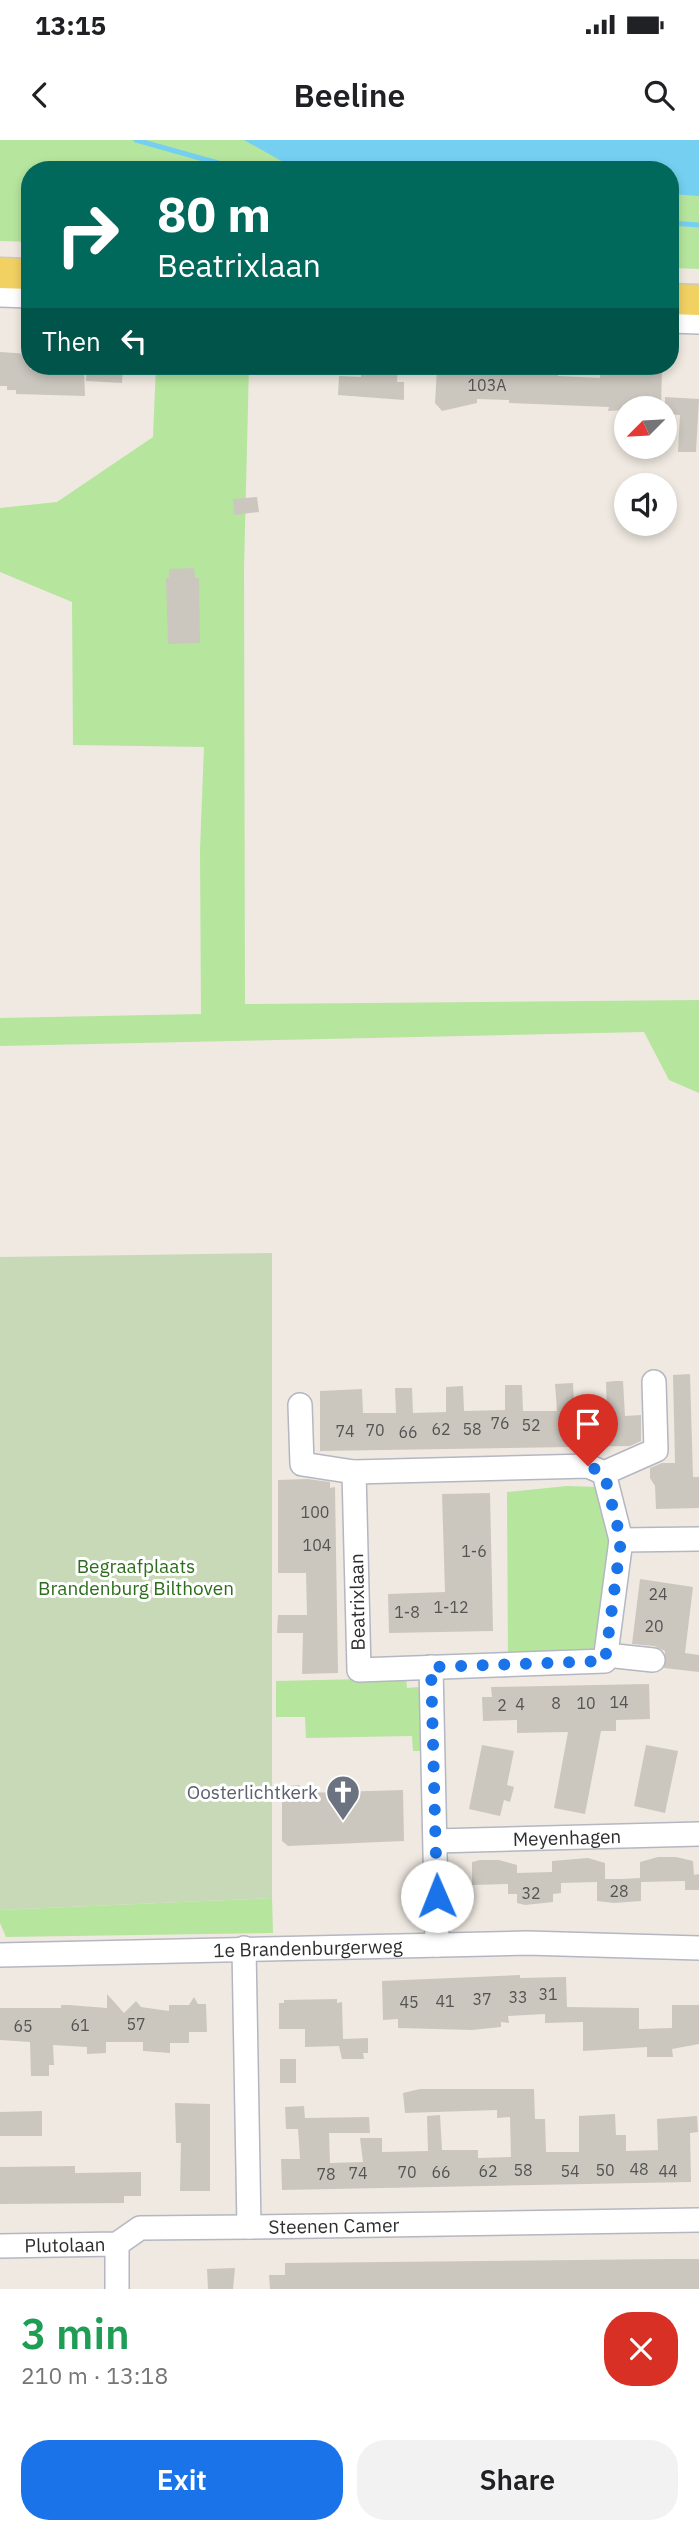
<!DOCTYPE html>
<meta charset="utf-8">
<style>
body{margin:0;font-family:"IBM Plex Sans",sans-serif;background:#f2f2f2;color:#202124;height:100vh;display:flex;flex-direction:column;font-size:26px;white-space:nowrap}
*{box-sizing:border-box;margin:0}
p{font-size:23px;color:#757577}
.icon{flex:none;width:38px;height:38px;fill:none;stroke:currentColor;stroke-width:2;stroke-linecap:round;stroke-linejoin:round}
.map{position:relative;height:2149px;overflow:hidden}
.drawer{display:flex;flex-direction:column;background:#fff;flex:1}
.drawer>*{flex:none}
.top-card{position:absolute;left:21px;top:21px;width:658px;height:214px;border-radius:28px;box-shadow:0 4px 10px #0003;background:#00695c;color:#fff;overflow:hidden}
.needle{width:46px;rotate:246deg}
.tools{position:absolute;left:614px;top:256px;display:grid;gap:14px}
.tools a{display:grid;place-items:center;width:63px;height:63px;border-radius:50%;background:#fff;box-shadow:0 4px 10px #0003;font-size:35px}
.pin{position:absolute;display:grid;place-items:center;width:60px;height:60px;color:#fff;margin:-72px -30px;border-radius:50% 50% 50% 0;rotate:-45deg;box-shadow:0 0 7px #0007}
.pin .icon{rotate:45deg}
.me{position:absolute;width:77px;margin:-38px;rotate:359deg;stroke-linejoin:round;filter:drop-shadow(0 0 5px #0008)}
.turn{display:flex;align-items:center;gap:24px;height:147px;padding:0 21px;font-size:32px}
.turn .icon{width:91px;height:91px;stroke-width:2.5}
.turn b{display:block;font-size:49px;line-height:60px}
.then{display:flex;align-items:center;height:66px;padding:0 21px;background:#0003;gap:14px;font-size:26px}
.round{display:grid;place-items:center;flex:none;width:74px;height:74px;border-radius:28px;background:#f2f2f2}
.headline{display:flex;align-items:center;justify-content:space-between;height:119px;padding:0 21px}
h1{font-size:42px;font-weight:600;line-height:52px;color:#1e9e55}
.cta{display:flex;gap:14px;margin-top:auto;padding:14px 21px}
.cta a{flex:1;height:80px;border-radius:28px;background:#1a73e8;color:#fff;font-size:28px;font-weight:600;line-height:80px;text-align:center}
.cta a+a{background:#f2f2f2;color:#202124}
.status{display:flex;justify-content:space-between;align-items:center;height:49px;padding:0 35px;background:#fff;direction:ltr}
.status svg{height:19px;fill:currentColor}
header{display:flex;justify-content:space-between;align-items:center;height:91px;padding:0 21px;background:#fff;font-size:32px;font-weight:600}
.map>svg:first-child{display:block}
</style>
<div class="status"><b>13:15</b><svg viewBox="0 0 49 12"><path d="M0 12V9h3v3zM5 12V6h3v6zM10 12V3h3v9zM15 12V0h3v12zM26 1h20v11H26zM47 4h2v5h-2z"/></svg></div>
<header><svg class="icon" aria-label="back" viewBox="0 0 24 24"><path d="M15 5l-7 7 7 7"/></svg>Beeline<svg class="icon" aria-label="search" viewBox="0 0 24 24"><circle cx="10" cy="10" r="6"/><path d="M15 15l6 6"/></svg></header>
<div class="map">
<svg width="699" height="2149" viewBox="0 0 699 2149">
<rect width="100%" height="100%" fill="#efe9e1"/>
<!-- green -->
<g fill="#b6e59e">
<polygon points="0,0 699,0 699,129 670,128 670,30 30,30 30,102 0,101"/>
<polygon points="156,226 249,226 244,428 245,864 699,860 699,953 669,940 644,892 0,906 0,878 201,874 200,710 204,607 73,605 72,462 0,432 0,368 57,362 153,297"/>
<polygon points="567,1346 598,1347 618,1404 603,1515 508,1518 507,1352"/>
<polygon points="406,1538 407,1548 419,1547 421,1611 413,1611 412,1596 306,1598 305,1577 276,1577 276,1541"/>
<polygon points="272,1758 273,1793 6,1797 0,1783 0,1770"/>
</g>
<!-- cemetery -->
<polygon fill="#c8d9b8" points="272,1113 272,1758 0,1770 0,1117"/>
<!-- water -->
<polygon fill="#75cff0" points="244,0 699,0 699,56 670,54 670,30 363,30 285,23"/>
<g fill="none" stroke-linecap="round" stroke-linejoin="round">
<!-- stream -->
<g stroke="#75cff0" stroke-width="5">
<polyline points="136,0 243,30"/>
<polyline points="670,83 699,85"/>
</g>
</g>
<!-- building -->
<g fill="#cbc7bf">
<polygon points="0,212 30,214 30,229 84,231 85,256 16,254 16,250 7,250 7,246 0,246"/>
<polygon points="87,226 123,226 122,243 86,241"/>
<polygon points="361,226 398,226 397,242 404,242 404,260 338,255 339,236 361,237"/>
<polygon points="461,226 545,226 558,228 558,236 600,238 601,228 662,231 661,268 608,271 609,267 509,263 509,260 477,259 477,263 442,271 435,263 437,228 461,229"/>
<polygon points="665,257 699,259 696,312 678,312 680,275 665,274"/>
<polygon points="257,357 259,372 234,375 233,359"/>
<polygon points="194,428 195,438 199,438 200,503 168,504 166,438 169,438 169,429"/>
<polygon points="690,1234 693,1337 699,1337 699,1368 656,1369 655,1346 650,1338 650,1328 662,1323 675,1323 673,1235"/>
<polygon points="615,1241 623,1241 625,1276 641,1275 641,1301 630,1306 320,1311 320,1251 362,1249 363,1273 396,1273 395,1248 412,1248 413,1273 446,1272 446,1247 463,1246 464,1271 505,1270 505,1245 522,1245 523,1271 557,1271 555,1244 573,1243 575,1277 607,1276 606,1242"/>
<polygon points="307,1339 330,1342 330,1348 335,1347 338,1533 302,1534 303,1493 277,1493 278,1475 307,1475 306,1433 278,1433 278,1340"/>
<polygon points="490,1353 493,1491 389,1493 388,1454 445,1452 442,1354"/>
<polygon points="640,1439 693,1447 685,1513 699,1515 699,1532 664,1528 665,1511 654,1506 632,1504"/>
<polygon points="649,1544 650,1579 616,1580 616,1591 601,1591 585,1674 554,1668 568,1592 517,1593 517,1580 483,1581 482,1557 492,1557 491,1547"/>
<polygon points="482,1605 514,1611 507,1645 514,1647 510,1662 504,1660 500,1676 469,1669"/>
<polygon points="646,1605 678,1611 665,1673 634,1666"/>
<polygon points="299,1645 303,1653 403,1650 404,1701 288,1706 282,1701 282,1647"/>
<polygon points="658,1717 676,1717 693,1721 694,1735 699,1734 699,1750 685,1750 685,1741 641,1742 641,1761 614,1763 597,1761 597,1742 561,1743 561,1753 553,1754 553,1762 525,1765 517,1763 517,1754 508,1754 508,1744 472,1745 472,1722 480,1720 499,1720 517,1725 517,1733 552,1732 552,1721 588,1718 605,1723 605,1739 622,1739 640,1738 640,1722"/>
<polygon points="520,1835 520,1838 566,1837 567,1867 639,1868 639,1889 672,1888 672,1865 699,1865 699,1904 672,1909 673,1917 647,1917 647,1907 583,1911 583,1882 545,1883 545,1874 508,1876 509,1883 501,1882 501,1887 472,1890 398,1888 398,1879 383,1880 382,1841"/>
<polygon points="107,1854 124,1873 136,1861 141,1867 169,1871 169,1865 189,1865 194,1857 198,1864 206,1864 207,1892 189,1892 189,1903 170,1903 170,1913 143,1911 143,1902 106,1902 106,1913 87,1914 87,1907 53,1905 54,1925 49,1925 49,1936 31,1936 30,1902 0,1900 0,1868 61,1868 61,1865 69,1865 107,1868"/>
<polygon points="337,1859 337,1863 342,1862 343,1899 368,1898 368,1913 363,1913 364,1919 342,1919 339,1906 305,1907 305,1889 279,1889 279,1863 284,1863 284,1860"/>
<rect x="280" y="1919" width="16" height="24"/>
<polygon points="420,1949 534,1949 535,1979 545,1979 546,2012 579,2012 579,1976 615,1974 616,1995 626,1995 626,2011 658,2010 657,1979 697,1976 698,1992 690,1993 691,2042 282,2050 281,2019 300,2019 298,1989 286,1989 285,1967 304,1966 305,1978 369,1977 370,1993 329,1993 330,2023 363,2022 360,1998 382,1998 382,2012 428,2011 427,1976 440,1975 442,2010 478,2010 478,2018 511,2017 510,1977 497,1978 497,1970 405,1973 403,1953"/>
<polygon points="175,1963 210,1964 210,2051 180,2051 181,2003 176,2003"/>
<polygon points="42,1971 42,1996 0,1996 0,1972"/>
<polygon points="75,2026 75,2033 141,2032 141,2056 124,2056 124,2063 0,2064 0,2027"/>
<polygon points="670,2119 699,2119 699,2149 270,2149 269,2135 285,2135 285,2123"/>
<polygon points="235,2128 233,2149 208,2149 207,2129"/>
</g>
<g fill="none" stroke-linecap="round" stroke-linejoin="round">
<!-- minor casing -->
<g stroke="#b4b7c1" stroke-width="26">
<g id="minor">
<polyline points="0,155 30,156"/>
<polyline points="670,181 699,182"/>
<polyline points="300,1265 302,1324 354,1332"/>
<polyline points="604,1333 621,1400 605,1521 359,1530 354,1332 588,1326 604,1333 656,1310 654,1242"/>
<polyline points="621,1400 699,1399"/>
<polyline points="606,1515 653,1520"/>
<polyline points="431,1527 437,1805"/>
<path id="s1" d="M436,1701L699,1694"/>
<path id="s2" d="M244,1808L249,2087L699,2080"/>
<path id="s3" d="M0,1815L527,1803L699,1808"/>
<polyline points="117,2104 117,2149"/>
<path id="s4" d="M0,2106L117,2104L140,2088L249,2087"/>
</g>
</g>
<!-- major casing -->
<g stroke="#c9c9c9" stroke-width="33">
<g id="major">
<polyline points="0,133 30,134"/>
<polyline points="670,159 699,160"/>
</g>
</g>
<!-- minor -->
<use href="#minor" stroke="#fff" stroke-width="23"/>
<!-- major -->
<use href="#major" stroke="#f2d163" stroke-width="30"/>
</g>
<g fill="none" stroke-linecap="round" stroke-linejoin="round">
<!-- route -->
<polyline stroke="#1a73e8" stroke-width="12" stroke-dasharray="0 21.6" points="437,1756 431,1527 605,1521 621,1400 604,1333 588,1326"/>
</g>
<!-- icons -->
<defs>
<g id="church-pin" transform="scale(1.75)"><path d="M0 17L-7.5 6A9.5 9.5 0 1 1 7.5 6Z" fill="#6b7280" stroke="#fff"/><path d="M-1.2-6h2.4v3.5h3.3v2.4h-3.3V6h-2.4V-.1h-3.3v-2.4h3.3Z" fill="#fff"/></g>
</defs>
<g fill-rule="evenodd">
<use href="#church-pin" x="343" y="1652"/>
</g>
<g text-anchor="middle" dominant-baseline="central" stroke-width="6" stroke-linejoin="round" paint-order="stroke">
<!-- number labels -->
<g font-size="16" fill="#555452">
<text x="487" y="245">103A</text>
<text x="500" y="1283">76</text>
<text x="531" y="1285">52</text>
<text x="441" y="1289">62</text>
<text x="472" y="1289">58</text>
<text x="375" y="1290">70</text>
<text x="345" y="1291">74</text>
<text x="408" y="1292">66</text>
<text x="315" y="1372">100</text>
<text x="317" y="1405">104</text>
<text x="474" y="1411">1-6</text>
<text x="658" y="1454">24</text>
<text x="451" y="1467">1-12</text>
<text x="407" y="1472">1-8</text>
<text x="654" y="1486">20</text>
<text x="619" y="1562">14</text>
<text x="556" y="1563">8</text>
<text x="586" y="1563">10</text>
<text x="520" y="1564">4</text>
<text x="502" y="1565">2</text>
<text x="619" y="1751">28</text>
<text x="531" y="1753">32</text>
<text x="548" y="1854">31</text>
<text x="518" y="1857">33</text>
<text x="482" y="1859">37</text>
<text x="445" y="1861">41</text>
<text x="409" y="1862">45</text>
<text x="136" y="1884">57</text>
<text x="80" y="1885">61</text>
<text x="23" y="1886">65</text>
<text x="639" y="2029">48</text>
<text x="523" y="2030">58</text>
<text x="605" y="2030">50</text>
<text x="488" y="2031">62</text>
<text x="570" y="2031">54</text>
<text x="668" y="2031">44</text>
<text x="407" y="2032">70</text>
<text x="441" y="2032">66</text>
<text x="358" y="2033">74</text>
<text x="326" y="2034">78</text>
</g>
<!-- park labels -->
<g font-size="19" fill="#2c6e1b" stroke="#fff">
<text x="136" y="1426">Begraafplaats<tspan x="136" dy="22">Brandenburg Bilthoven</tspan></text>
</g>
<!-- street labels -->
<g font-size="19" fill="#2e2e2e" stroke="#fff">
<text transform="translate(357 1462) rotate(-91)">Beatrixlaan</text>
<text stroke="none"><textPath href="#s1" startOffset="131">Meyenhagen</textPath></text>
<text stroke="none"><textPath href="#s3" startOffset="308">1e Brandenburgerweg</textPath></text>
<text stroke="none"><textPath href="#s2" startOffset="364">Steenen Camer</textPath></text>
<text stroke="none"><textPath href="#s4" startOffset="65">Plutolaan</textPath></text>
</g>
<!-- worship labels -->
<g font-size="19" fill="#5b616d" stroke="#fff" text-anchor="end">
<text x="318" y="1652">Oosterlichtkerk</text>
</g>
</g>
</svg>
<div class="tools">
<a><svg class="needle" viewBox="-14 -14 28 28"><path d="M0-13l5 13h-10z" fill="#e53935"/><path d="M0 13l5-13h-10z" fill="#757577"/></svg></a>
<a><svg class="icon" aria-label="sound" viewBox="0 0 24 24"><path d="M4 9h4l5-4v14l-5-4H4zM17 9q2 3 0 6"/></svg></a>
</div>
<div class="pin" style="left:588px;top:1326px;background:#d93025"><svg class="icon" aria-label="arrive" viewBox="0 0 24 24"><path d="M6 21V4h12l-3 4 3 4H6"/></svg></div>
<svg class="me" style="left:437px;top:1756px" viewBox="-20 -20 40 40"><circle r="19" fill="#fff"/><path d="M0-13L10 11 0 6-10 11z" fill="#1a73e8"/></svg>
<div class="top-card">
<div class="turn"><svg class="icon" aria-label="right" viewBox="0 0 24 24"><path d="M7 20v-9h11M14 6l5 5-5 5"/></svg><div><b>80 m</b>Beatrixlaan</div></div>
<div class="then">Then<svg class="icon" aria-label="left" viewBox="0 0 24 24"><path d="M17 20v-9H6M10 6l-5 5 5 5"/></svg></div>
</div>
</div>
<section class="drawer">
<div class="headline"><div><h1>3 min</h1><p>210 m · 13:18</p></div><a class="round" style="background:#d93025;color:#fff"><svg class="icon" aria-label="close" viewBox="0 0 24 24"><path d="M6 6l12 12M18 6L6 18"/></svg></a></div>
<div class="cta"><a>Exit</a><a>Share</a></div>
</section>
